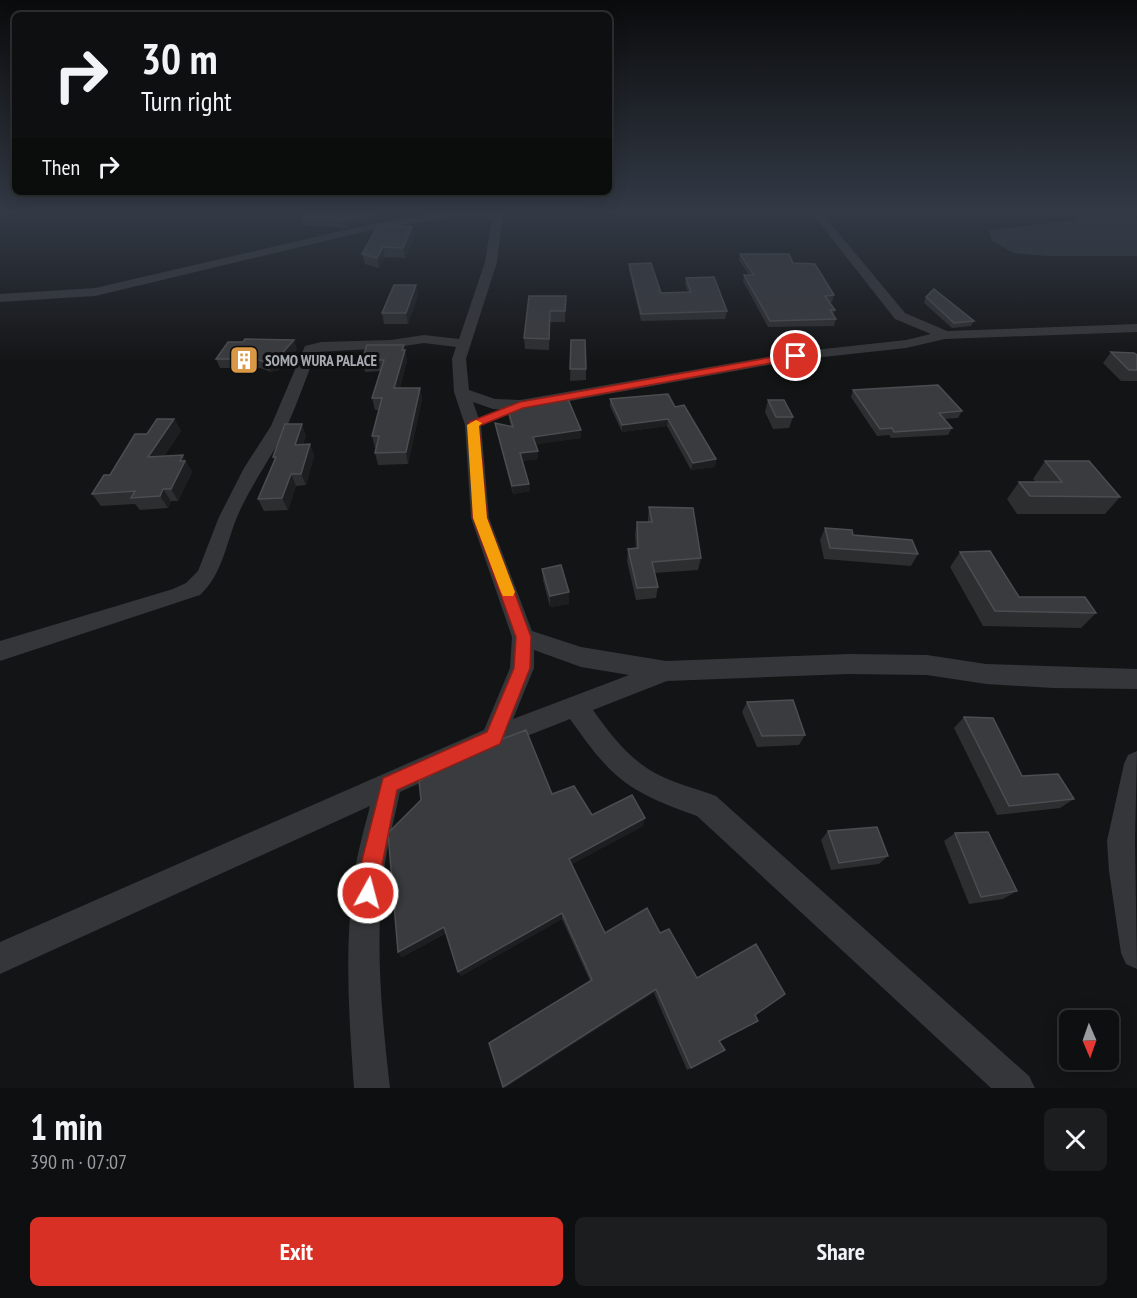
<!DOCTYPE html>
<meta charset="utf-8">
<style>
body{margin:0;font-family:"PT Sans Narrow",sans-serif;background:#1c1d1e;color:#f1f3f6;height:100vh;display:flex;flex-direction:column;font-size:22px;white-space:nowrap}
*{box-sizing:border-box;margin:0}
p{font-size:20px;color:#9b9c9f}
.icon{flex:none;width:33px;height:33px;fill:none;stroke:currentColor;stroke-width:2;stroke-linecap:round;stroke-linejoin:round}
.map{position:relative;height:1088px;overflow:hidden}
.details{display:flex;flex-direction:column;background:#0e0f10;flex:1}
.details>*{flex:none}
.top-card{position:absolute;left:12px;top:12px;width:600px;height:183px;border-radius:9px;box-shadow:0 3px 15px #0003,0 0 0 2px #2e2f30;background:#0e0f10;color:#f1f3f6;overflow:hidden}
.needle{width:39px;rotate:178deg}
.fabs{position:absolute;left:1059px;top:1010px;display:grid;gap:12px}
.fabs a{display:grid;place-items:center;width:60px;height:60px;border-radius:9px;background:#0e0f10;box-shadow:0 3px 15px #0003,0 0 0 2px #2e2f30;font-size:30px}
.pin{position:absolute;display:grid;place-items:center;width:51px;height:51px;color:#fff;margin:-26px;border:3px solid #fff;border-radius:50%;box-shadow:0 2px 6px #0007}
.me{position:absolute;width:66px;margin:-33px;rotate:7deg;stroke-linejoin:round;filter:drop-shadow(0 0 4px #0008)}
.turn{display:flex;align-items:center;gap:21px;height:126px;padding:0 30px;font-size:27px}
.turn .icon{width:78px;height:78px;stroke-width:2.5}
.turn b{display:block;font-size:42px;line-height:51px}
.then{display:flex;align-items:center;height:57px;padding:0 30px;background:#0003;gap:12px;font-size:22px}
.round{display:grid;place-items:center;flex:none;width:63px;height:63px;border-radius:9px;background:#1c1d1e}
.headline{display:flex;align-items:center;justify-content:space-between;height:102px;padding:0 30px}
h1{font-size:36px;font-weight:700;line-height:45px}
.cta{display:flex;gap:12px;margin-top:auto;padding:12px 30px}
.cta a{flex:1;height:69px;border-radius:9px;background:#d93025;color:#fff;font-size:24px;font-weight:700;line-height:69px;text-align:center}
.cta a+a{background:#1c1d1e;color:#f1f3f6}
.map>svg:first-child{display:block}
</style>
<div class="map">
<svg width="1137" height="1088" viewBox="0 0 1137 1088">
<rect width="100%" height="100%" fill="#131415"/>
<!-- water -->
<polygon fill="#2b3337" points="1111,213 1137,218 1137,256 1046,256 1014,253 992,241 989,230 1076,220 1079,216"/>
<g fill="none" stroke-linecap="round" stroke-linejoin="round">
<!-- minor -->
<g fill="#353639" fill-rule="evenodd">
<path d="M443,212H503L497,262L466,359L469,390L495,399L520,400L796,352L906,340L931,334L895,319L811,212H821L905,313L947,331L1137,324V332L945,339L906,348L796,360L520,410L493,409L473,402L481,425L489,518L532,631L581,647L666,661L849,654L927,655L986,664L1137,669V689L1053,688L986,684L927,675L849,674L667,681L593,710C612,737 632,763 663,777C680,785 698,789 716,796L1029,1076L1035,1088H991L697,816C627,791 613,780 570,719L502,746L400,792C394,821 386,849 383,878C375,947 382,1019 390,1088H354C349,1018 344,947 354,878C357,853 364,830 370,806L0,974V942L484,730L510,668L512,637L471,518L465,425L454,392L452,359L456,347L424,343L391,348L316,352C307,376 298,401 288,424C273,456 251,484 237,517C226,544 222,575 200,595L0,661V641L173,589L186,583L198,571L219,517L244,468L271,426L305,346L321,342L391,340L424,335L459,339L485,262L492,218L456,216L367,231L95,296L0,302V294L95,288L367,225ZM534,650L581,667L629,675L513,719L534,668Z"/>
<polygon points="1137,751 1135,841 1137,969 1126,964 1121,953 1109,871 1107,841 1124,764 1128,755"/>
</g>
</g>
<!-- wall -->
<g fill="#2d2e30">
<polygon points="309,212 381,212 371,222 346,228 304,225 302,217"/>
<polygon points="412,227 414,237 405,258 385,257 379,268 365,264 362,254"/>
<polygon points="740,254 793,263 834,295 832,302 829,302 835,310 833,315 836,319 834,326 768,327 743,281 744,275 749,275 739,260"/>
<polygon points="629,264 661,293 688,292 685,284 686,278 727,311 725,319 641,321 629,270"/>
<polygon points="416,285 418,295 408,324 384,324 382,313"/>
<polygon points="529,296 566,296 565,322 550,322 549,350 525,349 524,338"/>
<polygon points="926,297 974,321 971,326 952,328 924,303"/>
<polygon points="571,340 586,369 586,380 570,381"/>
<polygon points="404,345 407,361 400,388 420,388 422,399 408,464 378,465 375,453 376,448 375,448 372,436 379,410 375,410 372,398 381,371 365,372 362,360"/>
<polygon points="297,349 279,370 271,372 260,368 220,368 216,359"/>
<polygon points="1111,352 1137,355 1137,381 1121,381 1103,363"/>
<polygon points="853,390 962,411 958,418 944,419 952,428 948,435 891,438 889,435 877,436 851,397"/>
<polygon points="610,399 675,407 716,459 715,467 691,470 667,426 622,432 610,406"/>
<polygon points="768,400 793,417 789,428 773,429 765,412"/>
<polygon points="507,407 581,438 536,444 538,451 538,459 522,461 530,491 513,494 496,430 495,423 511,427 508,414"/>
<polygon points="174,419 181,431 164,456 189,467 192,472 178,501 171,501 168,508 140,510 135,504 101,506 92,494 147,434"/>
<polygon points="306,435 303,445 310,444 314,456 306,485 296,486 288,510 264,511 258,499 274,460 273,457"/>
<polygon points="1045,461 1120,497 1105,514 1017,514 1007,499 1019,482 1035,482 1033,479"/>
<polygon points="649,507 701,558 698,570 654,573 658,587 656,598 636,600 627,561 628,549 636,549 635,534 637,522 648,522 648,518"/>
<polygon points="825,528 853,535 918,554 911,566 824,559 820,540"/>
<polygon points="960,552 1019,597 1096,613 1081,628 983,626 950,567"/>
<polygon points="542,569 569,604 550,607 543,580"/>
<polygon points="747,702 805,735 799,745 757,747 742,712"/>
<polygon points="964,717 1022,776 1074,799 1060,808 997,815 954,728"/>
<polygon points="552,794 592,815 643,826 572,864 605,933 719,1042 725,1050 687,1070 654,993 590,981 562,919 461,976 446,933 402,957 398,952"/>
<polygon points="828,831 888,856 879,864 831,870 821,840"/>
<polygon points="955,833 1017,891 1003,899 969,904 944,841"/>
</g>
<!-- shaded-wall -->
<g fill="#1d1e1f">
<polygon points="372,212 381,212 371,222 346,228 344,220"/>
<polygon points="412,227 414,237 405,258 403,248"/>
<polygon points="383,247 385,257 379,268 377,258"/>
<polygon points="416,285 418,295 408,324 406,313"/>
<polygon points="294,340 297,349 279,370 271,372 268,363"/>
<polygon points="404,345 407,361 397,400 394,388 402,350"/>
<polygon points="420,388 422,399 408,464 406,452"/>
<polygon points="174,419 181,431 155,469 148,457"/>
<polygon points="668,419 667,426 622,432 622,425"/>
<polygon points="302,424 306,435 299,457 295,445"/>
<polygon points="581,430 581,438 534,445 533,437"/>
<polygon points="310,444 314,456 306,485 301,474"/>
<polygon points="538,451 538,459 521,461 520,453"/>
<polygon points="183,455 192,472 178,501 171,489 180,461"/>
<polygon points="716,459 715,467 691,470 693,463"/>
<polygon points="291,474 296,486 288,510 282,498"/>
<polygon points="529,484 530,491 513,494 512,486"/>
<polygon points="163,489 171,501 168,508 160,496"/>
<polygon points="569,592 569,604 550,607 550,596"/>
<polygon points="645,818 643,826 569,866 569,859"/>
<polygon points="562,913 562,919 461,976 458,972"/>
<polygon points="444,927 447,932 402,957 398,952"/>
<polygon points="656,989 654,993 505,1088 503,1087"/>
</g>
<!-- building -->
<g fill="#3a3b3e" stroke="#4b4d50" stroke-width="1.5">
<polygon points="309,212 372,212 370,215 344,220 302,217"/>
<polygon points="379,224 412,227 403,248 383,247 377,258 362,254"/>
<polygon points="740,254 789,254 793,263 815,264 834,295 825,296 835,310 830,310 836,319 770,321 744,275 754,275"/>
<polygon points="651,263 661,293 691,292 686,278 714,277 727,311 641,314 629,264"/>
<polygon points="394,285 416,285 406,313 382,313"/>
<polygon points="934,289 974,321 954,323 926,297"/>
<polygon points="529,296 566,296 565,311 550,311 549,339 524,338"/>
<polygon points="245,339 294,340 275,361 268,363 256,359 216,359 228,342 243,342"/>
<polygon points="571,340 585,340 586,369 570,369"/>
<polygon points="367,345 404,345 402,350 405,350 394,388 420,388 406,452 375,453 379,436 372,436 382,398 372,398 384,360 362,360"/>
<polygon points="1111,352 1134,353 1137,355 1137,370 1129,370"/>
<polygon points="938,385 962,411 939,413 952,428 894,432 892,428 880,429 853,390"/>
<polygon points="668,394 675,407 684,405 716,459 693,463 668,419 622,425 610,399"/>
<polygon points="568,399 581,430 533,437 538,451 520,453 529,484 512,486 495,423 513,427 507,407"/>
<polygon points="768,400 784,400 793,417 776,417"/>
<polygon points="157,419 174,419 148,457 183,455 180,461 185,461 171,489 163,489 160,496 131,498 135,491 92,494 104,475 110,475 135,434 147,434"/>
<polygon points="285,424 302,424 295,445 310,444 301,474 291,474 282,498 258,499 276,457 273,457"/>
<polygon points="1045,461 1089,461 1120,497 1030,496 1019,482 1062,482"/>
<polygon points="649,507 693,508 701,558 652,562 658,587 637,588 628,549 638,548 637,522 652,522"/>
<polygon points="825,528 852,530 853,535 912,540 918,554 830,548"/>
<polygon points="990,551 1019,597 1085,597 1096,613 995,611 960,552"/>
<polygon points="561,565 569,592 550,596 542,569"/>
<polygon points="793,700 805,735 762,736 747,702"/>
<polygon points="964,717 993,718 1022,776 1058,774 1074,799 1009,806"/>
<polygon points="526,730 552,794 574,786 592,815 632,795 645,818 569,859 605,933 647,908 660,933 669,929 697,978 756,944 785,994 755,1015 758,1021 719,1041 725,1050 691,1068 656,989 503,1087 489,1043 592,980 562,913 458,972 444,927 398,952 388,833 421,800 419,781 497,741"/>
<polygon points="877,827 888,856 839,863 828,831"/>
<polygon points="988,832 1017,891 981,897 955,833"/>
</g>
<!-- sky -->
<linearGradient id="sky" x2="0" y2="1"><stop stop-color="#0a0b0c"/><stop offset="0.58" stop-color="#333a46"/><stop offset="1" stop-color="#333a46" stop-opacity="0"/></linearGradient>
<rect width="1137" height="364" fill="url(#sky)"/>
<!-- route -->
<polygon fill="#d93025" stroke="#8d1f18" stroke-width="1.5" points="796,353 799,354 799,358 523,408 479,426 487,518 531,637 530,668 500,744 397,790 375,900 368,903 360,900 357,893 358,876 383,778 487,732 514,668 516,637 473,518 469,422 520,402"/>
<!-- slow -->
<polygon fill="#f59e0b" points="476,420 482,423 479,426 487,518 515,592 513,596 503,596 501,592 473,518 467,425"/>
<!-- icons -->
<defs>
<g id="building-square" transform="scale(1.5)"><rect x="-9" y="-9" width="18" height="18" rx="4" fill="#da9846" stroke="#0e0f10"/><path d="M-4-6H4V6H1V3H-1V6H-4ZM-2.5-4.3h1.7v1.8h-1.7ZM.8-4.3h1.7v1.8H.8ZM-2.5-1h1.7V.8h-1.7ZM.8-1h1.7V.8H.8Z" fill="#fff"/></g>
</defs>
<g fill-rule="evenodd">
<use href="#building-square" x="244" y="360"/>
</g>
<g text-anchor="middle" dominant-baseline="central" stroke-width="6" stroke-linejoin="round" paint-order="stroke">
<!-- far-poi labels -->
<g font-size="15" font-weight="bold" fill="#a7acb3" stroke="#0e0f10" text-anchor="start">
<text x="265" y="360">SOMO WURA PALACE</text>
</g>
</g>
</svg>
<div class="fabs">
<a><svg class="needle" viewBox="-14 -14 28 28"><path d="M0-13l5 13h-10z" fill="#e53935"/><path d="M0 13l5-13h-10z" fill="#9b9c9f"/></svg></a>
</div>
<div class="pin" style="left:796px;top:356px;background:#d93025"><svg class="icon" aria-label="arrive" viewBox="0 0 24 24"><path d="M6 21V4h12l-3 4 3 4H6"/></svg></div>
<svg class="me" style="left:368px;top:893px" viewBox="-20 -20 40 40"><circle r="17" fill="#d93025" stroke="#fff" stroke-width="3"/><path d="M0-11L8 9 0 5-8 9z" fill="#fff"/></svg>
<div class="top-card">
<div class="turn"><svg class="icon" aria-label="right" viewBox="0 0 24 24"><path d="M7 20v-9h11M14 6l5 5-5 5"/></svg><div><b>30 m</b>Turn right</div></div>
<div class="then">Then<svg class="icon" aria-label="right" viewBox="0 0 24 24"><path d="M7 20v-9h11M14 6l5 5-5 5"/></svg></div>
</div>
</div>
<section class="details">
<div class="headline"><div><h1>1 min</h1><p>390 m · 07:07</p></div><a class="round"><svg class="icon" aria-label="close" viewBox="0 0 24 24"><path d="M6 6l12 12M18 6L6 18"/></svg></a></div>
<div class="cta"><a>Exit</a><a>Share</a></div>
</section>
